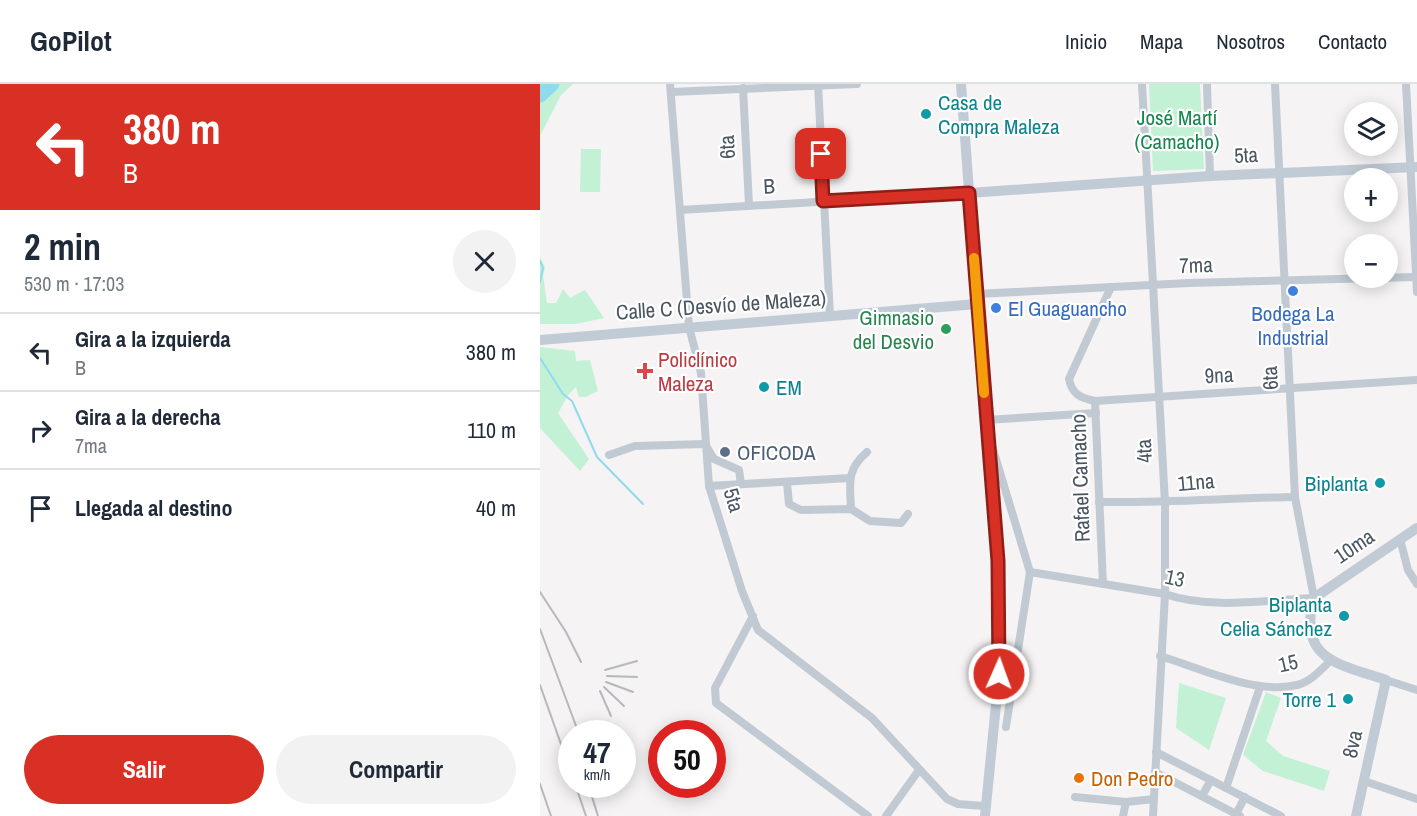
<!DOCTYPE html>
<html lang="es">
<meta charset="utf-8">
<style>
body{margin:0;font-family:"Archivo Narrow",sans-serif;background:#f2f2f3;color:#1f2937;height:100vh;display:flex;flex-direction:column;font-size:22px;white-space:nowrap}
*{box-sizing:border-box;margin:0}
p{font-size:20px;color:#747a83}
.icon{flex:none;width:33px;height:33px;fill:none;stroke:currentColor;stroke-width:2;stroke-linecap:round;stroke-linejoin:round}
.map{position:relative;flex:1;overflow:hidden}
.details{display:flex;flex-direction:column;background:#fff;width:540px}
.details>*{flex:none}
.top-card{background:#d93025;color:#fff;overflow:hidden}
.buttons{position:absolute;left:804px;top:18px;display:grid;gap:12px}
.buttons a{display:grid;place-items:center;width:54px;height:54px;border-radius:50%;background:#fff;box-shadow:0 3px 15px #0003;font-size:30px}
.speed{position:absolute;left:18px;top:636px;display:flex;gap:12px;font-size:30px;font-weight:700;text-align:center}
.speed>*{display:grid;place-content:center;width:78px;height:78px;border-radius:50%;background:#fff;box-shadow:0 3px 15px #0003;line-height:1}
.speed small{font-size:15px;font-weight:400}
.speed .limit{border:9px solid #d22;background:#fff;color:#111}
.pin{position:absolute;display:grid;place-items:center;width:51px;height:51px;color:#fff;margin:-26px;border-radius:12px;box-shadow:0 3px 9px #0006}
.me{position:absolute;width:66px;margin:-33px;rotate:2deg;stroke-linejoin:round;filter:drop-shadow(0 0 4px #0008)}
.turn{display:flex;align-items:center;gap:21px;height:126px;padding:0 24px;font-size:27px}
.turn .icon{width:78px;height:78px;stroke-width:2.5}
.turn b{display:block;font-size:42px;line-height:51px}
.round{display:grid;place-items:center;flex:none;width:63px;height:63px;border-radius:32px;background:#f2f2f3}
.summary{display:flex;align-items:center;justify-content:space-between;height:102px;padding:0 24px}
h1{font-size:36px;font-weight:800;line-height:45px}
.button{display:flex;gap:12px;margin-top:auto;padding:12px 24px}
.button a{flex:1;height:69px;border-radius:36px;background:#d93025;color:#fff;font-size:24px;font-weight:800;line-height:69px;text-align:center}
.button a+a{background:#f2f2f3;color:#1f2937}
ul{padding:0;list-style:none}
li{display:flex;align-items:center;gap:18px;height:78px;padding:0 24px;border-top:2px solid #e0e1e3}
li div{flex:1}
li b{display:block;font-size:22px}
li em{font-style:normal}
header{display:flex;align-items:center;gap:36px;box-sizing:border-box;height:84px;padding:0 30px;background:#fff;border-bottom:2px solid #e0e1e3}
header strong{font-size:28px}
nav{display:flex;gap:33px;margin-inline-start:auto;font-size:21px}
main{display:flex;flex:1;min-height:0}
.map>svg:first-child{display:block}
</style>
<header>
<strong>GoPilot</strong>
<nav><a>Inicio</a><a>Mapa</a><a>Nosotros</a><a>Contacto</a></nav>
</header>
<main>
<section class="details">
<div class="top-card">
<div class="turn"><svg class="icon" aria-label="left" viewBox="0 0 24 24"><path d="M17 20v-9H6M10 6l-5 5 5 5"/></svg><div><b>380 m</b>B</div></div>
</div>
<div class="summary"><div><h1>2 min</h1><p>530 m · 17:03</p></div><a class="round"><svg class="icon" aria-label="close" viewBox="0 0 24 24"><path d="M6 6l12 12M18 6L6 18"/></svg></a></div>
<ul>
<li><svg class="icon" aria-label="left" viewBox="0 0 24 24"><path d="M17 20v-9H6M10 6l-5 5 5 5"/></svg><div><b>Gira a la izquierda</b><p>B</p></div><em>380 m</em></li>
<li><svg class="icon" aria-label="right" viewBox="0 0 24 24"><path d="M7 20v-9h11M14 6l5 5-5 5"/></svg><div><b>Gira a la derecha</b><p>7ma</p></div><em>110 m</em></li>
<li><svg class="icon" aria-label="arrive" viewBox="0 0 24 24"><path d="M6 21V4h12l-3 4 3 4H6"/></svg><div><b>Llegada al destino</b></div><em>40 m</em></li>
</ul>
<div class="button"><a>Salir</a><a>Compartir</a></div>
</section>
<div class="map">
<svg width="877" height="732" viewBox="0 0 877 732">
<rect width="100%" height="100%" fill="#f5f3f3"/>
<!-- green -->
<g fill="#c3f1d5">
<polygon points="0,0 33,0 21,11 0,52"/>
<polygon points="609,0 660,0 664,85 613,87"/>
<polygon points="41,65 61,65 60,108 40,108"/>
<polygon points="0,173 5,183 3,192 7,219 16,219 23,205 30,214 45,206 64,234 36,240 0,240"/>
<polygon points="0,263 35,267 36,277 50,276 58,307 46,313 39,313 36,303 28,311 18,329 49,375 40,387 0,344"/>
<polygon points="639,599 686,614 669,666 636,644"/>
<polygon points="726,608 741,614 726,657 743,672 790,687 784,707 723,687 703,671"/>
</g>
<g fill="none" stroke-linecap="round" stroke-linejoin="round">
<!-- stream -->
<g stroke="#90daee" stroke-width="2">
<polyline points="0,177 3,184 0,198"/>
<polyline points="0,274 23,310 32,317 57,373 103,420"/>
</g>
<!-- river -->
<polyline stroke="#90daee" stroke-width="15" points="0,11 12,0"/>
<!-- street -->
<g stroke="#c1cad2" stroke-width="8">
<polyline points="130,0 149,243 161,289 169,402 202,507 218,546 332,634 407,715 418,720 444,722"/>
<polyline points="278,0 290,232"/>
<polyline points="602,0 625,419 625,510 613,732"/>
<polyline points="667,0 670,92"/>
<polyline points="866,0 877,208"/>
<polyline points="203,4 209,121"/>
<polyline points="131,8 317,0"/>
<polyline points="140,126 429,109"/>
<path d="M571,203L529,295C532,310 540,314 555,317L877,296"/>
<polyline points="437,210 649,199 877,193"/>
<polyline points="555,317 563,500"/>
<polyline points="446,336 556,329"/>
<polyline points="452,362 490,488 466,643"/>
<polyline points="69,371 95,362 165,360 174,375 199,386 201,400"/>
<polyline points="247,399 249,420 261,426 311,425 330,437 361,439 368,430"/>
<polyline points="169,402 310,394"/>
<path d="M559,418C625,419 690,414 755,413"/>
<path d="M311,425C310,400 306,386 327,368"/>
<polyline points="860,455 868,486 877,500"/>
<path d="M490,488L625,510C671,526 726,516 774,514L755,413L735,0"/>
<polyline points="213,532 175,604 176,619 328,732"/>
<path d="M620,572C660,584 715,611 757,601C770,598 781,586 790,577"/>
<polyline points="846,596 877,606"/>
<polyline points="616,668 741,732"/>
<polyline points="615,688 700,732"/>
<polyline points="824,697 877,715"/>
<polyline points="686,704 720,603"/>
<polyline points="662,712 671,696"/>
<polyline points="535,713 586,718 614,715"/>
<polyline points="696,730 705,713"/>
<polyline points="346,732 379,686"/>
<polyline points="583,732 586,718"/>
</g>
<!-- secondary -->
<g stroke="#c1cbd6" stroke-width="10">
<polyline points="421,0 459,507 459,590 445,732"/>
<polyline points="429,109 670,92 877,83"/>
<polyline points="0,256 437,220"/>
<path d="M816,732L846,596C799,580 757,576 774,514L877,444"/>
</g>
<!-- rail -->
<g stroke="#b5b8bd" stroke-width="2">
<polyline points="0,508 26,548 41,578"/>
<polyline points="0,545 39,650"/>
<polyline points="65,586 97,577"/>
<polyline points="67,592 97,593"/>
<polyline points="66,598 93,608"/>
<polyline points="0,601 32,691"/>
<polyline points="64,603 84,622"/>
<polyline points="60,607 71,632"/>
<polyline points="0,700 11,732"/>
<polyline points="35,700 46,732"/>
<polyline points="48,700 58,732"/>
</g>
</g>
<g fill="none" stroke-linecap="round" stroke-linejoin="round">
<!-- route casing -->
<g stroke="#8d1f18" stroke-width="15">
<polyline id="route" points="281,70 283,117 429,109 458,477 459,590"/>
</g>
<!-- route -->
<use href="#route" stroke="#d93025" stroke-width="10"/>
<!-- slow -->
<polyline stroke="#f59e0b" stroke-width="10" points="434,174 444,309"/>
</g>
<!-- markers -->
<g fill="#0f9aa8" stroke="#fff" stroke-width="2">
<circle cx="386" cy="30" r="6"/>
<circle cx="224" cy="303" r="6"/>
<circle cx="840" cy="399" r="6"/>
<circle cx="804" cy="532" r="6"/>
<circle cx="808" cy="615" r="6"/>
</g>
<g fill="#3f7fe0" stroke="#fff" stroke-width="2">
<circle cx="753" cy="207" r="6"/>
<circle cx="456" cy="224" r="6"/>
</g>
<circle fill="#2e9e5b" stroke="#fff" stroke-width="2" cx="406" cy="245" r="6"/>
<path fill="#e0444e" stroke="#fff" stroke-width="2" d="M102 278h6v6h6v6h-6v6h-6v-6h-6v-6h6z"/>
<circle fill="#5c6f8a" stroke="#fff" stroke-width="2" cx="185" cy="368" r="6"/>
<circle fill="#e8710a" stroke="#fff" stroke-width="2" cx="539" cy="694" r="6"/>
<g text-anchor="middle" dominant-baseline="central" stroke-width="4.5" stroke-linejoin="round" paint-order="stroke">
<!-- culture labels -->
<g font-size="21" fill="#0d838f" stroke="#fff" text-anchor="end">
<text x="398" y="18" text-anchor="start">Casa de<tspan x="398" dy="24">Compra Maleza</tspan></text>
<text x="236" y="303" text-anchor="start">EM</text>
<text x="828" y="399">Biplanta</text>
<text x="792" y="520">Biplanta<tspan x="792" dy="24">Celia Sánchez</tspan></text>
<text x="796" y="615">Torre 1</text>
</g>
<!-- park labels -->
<g font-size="21" fill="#17864f" stroke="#fff">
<text x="637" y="33">José Martí<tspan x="637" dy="24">(Camacho)</tspan></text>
</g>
<!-- street labels -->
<g font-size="21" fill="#4a5661" stroke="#fff">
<text transform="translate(187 63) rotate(-93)">6ta</text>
<text transform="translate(706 71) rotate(-3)">5ta</text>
<text transform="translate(229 102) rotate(-3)">B</text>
<text transform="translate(656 181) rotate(-2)">7ma</text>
<text transform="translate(181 221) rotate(-4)">Calle C (Desvío de Maleza)</text>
<text transform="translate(679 291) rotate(-3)">9na</text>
<text transform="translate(730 294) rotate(-93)">6ta</text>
<text transform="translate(604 367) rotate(-93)">4ta</text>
<text transform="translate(540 394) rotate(-92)">Rafael Camacho</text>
<text transform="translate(656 398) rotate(-5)">11na</text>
<text transform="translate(194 416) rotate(73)">5ta</text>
<text transform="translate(814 462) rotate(-34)">10ma</text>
<text transform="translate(635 494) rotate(12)">13</text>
<text transform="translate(748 579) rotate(-13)">15</text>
<text transform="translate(812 660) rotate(-77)">8va</text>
</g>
<!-- shop labels -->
<g font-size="21" fill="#366cbe" stroke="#fff" text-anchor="start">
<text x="468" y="224">El Guaguancho</text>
<text x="753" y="229" text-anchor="middle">Bodega La<tspan x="753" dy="24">Industrial</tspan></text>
</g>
<!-- leisure labels -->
<g font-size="21" fill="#27864d" stroke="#fff" text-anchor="end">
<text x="394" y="233">Gimnasio<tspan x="394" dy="24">del Desvio</tspan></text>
</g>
<!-- health labels -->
<g font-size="21" fill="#be3a42" stroke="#fff" text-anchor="start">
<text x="118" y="275">Policlínico<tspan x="118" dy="24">Maleza</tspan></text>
</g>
<!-- service labels -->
<g font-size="21" fill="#4e5e75" stroke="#fff" text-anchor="start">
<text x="197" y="368">OFICODA</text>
</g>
<!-- food labels -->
<g font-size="21" fill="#c56008" stroke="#fff" text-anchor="start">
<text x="551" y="694">Don Pedro</text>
</g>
</g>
</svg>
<div class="buttons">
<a><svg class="icon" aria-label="layers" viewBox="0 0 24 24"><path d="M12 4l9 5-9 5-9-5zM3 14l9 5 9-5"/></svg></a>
<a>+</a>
<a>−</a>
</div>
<div class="speed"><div>47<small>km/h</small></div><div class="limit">50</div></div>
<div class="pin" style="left:281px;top:70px;background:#d93025"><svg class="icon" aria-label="arrive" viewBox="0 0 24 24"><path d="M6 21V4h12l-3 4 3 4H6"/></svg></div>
<svg class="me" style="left:459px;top:590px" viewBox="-20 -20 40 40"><circle r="17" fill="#d93025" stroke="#fff" stroke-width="3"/><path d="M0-11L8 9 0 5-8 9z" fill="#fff"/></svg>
</div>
</main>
